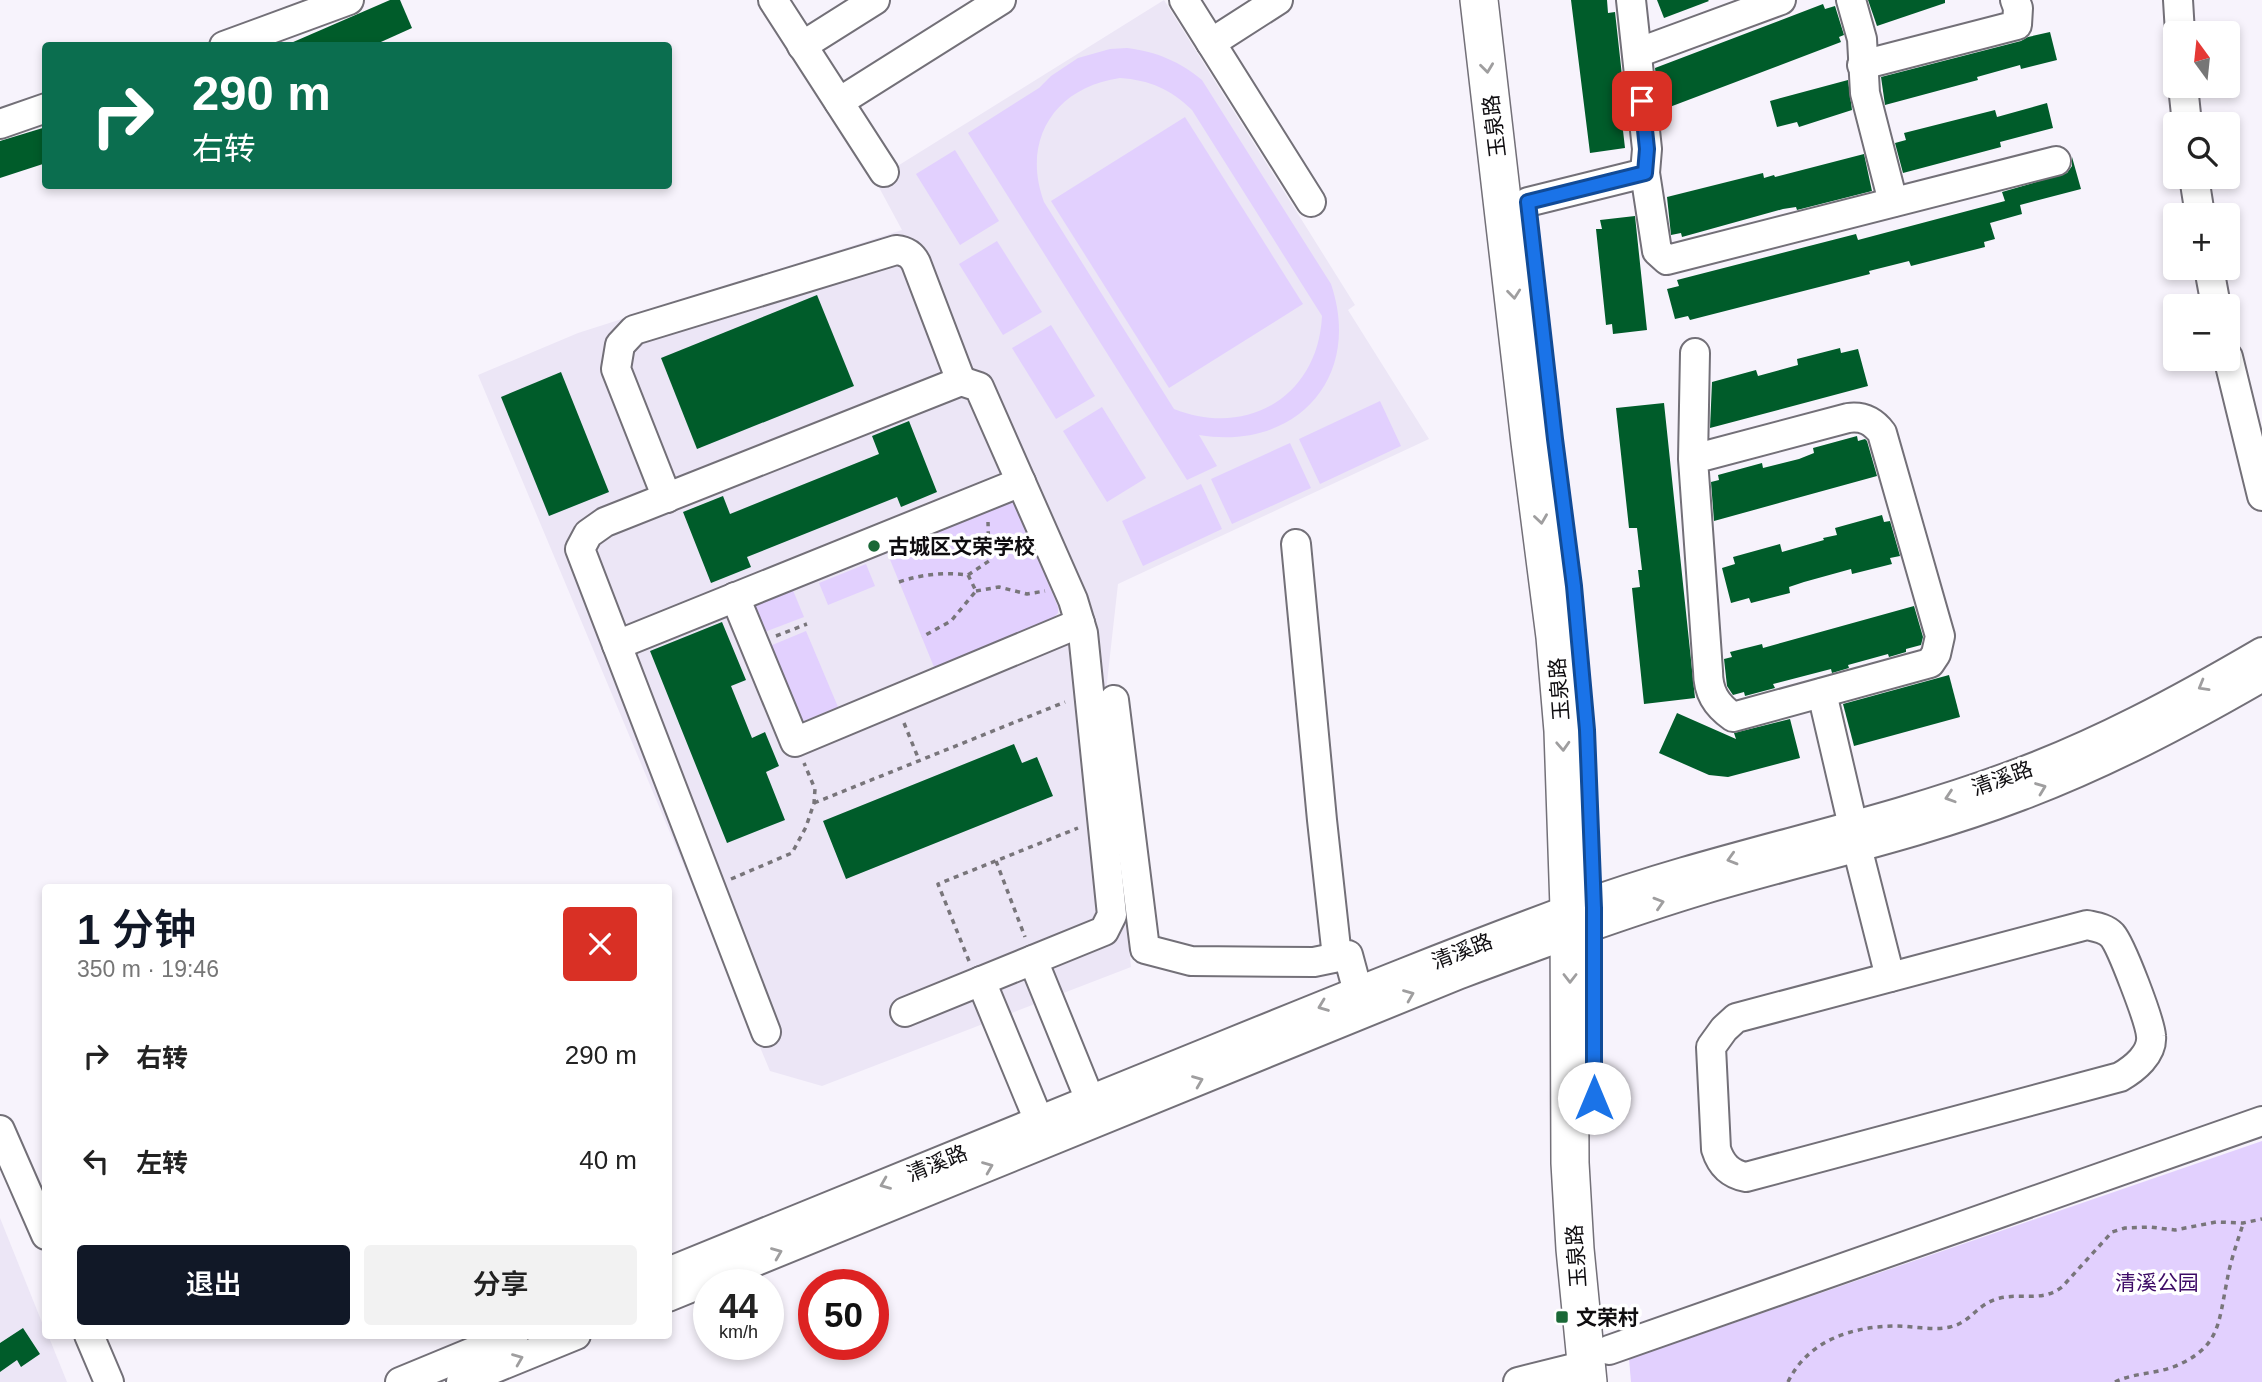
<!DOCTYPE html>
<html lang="zh">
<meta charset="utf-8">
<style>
body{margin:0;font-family:Arial,"Noto Sans SC",sans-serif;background:#f2f2f2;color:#222;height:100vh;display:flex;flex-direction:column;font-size:26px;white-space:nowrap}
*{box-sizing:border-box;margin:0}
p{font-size:23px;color:#767676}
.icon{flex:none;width:38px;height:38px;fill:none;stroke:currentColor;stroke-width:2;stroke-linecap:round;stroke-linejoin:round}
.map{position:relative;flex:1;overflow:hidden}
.panel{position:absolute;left:42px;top:884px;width:630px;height:455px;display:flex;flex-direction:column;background:#fff;border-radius:7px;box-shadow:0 4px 10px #0003}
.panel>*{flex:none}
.top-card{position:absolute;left:42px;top:42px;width:630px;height:147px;border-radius:7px;box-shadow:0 4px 10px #0003;background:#0b6e4f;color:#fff;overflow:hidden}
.needle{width:46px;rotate:345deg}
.fabs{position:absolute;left:2163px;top:21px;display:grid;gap:14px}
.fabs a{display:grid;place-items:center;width:77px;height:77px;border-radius:7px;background:#fff;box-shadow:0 4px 10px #0003;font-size:35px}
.speed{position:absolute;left:693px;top:1269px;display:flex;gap:14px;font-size:35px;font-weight:700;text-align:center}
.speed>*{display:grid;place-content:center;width:91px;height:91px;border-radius:50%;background:#fff;box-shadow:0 4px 10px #0003;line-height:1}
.speed small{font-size:18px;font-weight:400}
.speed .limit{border:10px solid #d22;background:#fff;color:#111}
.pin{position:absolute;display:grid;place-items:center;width:60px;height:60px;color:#fff;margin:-30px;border-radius:14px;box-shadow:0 4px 10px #0006}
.me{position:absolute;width:77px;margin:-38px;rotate:0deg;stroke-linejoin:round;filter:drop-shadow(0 0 5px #0008)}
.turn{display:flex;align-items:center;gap:24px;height:147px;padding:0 35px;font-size:32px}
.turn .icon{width:91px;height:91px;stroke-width:2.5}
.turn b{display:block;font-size:49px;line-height:60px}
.round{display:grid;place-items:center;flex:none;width:74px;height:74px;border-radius:7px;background:#f2f2f2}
.headline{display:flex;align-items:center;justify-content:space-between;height:119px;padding:0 35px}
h1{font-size:42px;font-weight:600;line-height:52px;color:#111827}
.cta{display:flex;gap:14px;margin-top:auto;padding:14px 35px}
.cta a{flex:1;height:80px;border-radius:7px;background:#111827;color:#fff;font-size:28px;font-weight:600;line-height:80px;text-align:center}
.cta a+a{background:#f2f2f2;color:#222}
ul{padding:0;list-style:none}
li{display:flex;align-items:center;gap:21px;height:105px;padding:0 35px}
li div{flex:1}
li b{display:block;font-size:26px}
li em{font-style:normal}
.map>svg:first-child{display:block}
</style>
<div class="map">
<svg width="2262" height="1382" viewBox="0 0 2262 1382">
<rect width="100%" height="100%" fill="#f7f3fc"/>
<!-- built -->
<g fill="#ece6f6">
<polygon points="1164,0 1355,305 1348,310 1429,439 1118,584 1105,700 1131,967 822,1086 770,1071 478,375 578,333 902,230 875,180"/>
<polygon points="0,1218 45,1330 46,1335 48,1335 67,1382 0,1382"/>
</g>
<!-- green -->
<g fill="#e2d0fe" fill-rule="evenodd">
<path d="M1127,48C1157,52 1179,61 1202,80L1331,284C1363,379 1295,451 1199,435L1217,466L1187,480L968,133L1039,88L1051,76L1078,58L1110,49ZM1120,78C1149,80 1171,89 1192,110L1322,316C1318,397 1247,438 1174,409L1044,202C1021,140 1055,87 1120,78Z"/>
<polygon points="1185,117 1303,304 1169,388 1051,201"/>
<polygon points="955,150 999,221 960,245 916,174"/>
<polygon points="997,241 1042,312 1003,335 959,264"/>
<polygon points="1051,325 1095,396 1056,419 1012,348"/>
<polygon points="1380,401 1401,446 1320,484 1299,439"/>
<polygon points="1102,407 1146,478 1107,502 1063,431"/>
<polygon points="1290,443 1311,488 1232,524 1211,479"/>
<polygon points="1201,484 1222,529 1143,566 1122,521"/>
<polygon points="1009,498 1015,502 1058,607 1058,613 1052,619 934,667 884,545"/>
<polygon points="866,564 875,586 828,605 819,583"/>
<polygon points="790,583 804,617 757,635 743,602"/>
<polygon points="806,631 838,707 796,724 765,648"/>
<polygon points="2262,1141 2262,1382 1631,1382 1629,1359"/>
</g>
<!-- building -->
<g fill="#005c2a">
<polygon points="390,0 400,0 412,28 372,46 284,46"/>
<polygon points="1571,0 1607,0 1608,13 1615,12 1626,112 1621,113 1625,148 1590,153"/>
<polygon points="1657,0 1708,0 1709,1 1664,18"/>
<polygon points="1868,0 1945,0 1945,3 1877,26"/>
<polygon points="1823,4 1825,9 1835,6 1844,35 1839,37 1841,42 1667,108 1665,103 1659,105 1655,68"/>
<polygon points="2050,32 2057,60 2021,69 2020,65 1977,77 1978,80 1885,105 1881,77 2021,41 2028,37"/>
<polygon points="1848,80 1852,110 1799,127 1797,122 1777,127 1770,101"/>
<polygon points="2047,103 2053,128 2000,142 2001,147 1903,173 1895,143 1906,140 1904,133 1995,110 1997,117"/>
<polygon points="46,127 46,163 0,178 0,141"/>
<polygon points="1864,154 1872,191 1797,210 1796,207 1783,209 1682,237 1681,233 1671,235 1667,197 1763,173 1764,178 1774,175 1775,177"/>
<polygon points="2072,157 2081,189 2020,205 2022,214 1990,223 1995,239 1984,242 1985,247 1911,266 1909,261 1869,271 1870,274 1690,320 1688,316 1675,319 1667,289 1679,286 1677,280 1856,234 1858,240 2005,201 2002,192 2067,173 2072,166"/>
<polygon points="1635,216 1647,330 1613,334 1612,324 1606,325 1596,229 1602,229 1600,220"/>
<polygon points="817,295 854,386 697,449 661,358"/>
<polygon points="1840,348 1841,353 1858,349 1868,386 1710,428 1712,382 1756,370 1758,376 1798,365 1797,359"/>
<polygon points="561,372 609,492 549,516 501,397"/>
<polygon points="1664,403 1695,698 1644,704 1632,588 1640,587 1638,570 1642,570 1637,528 1629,528 1616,408"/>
<polygon points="909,421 937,492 901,507 897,497 747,557 751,567 711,583 683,512 723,496 730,514 879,454 872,436"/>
<polygon points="1857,436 1858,441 1865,439 1867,441 1877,476 1714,521 1711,482 1719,480 1718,475 1762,463 1763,468 1799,459 1814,453 1813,448"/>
<polygon points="1882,515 1884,522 1890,521 1900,556 1890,558 1892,564 1852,574 1851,569 1804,582 1789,587 1790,593 1751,603 1749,598 1731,603 1722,568 1735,564 1733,557 1780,544 1782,552 1824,540 1823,538 1837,535 1835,528"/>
<polygon points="1914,606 1923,637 1921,645 1906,649 1906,652 1889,657 1888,654 1848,665 1849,668 1832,673 1831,669 1773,684 1775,688 1745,696 1744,692 1733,695 1727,686 1724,659 1732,657 1730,652 1762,644 1763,648"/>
<polygon points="722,622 746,680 731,686 752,738 765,732 779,766 766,772 785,820 727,843 650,651"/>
<polygon points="1949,675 1960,717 1854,746 1843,704"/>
<polygon points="1677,713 1736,739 1734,733 1790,719 1800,758 1728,777 1709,775 1659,753"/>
<polygon points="1014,744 1022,763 1037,757 1053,796 846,879 823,821"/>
<polygon points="23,1328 40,1354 21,1367 17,1360 0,1372 0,1343"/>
</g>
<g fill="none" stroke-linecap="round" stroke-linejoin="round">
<!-- minor casing -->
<g stroke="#737078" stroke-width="32">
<g id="minor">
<polyline points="773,0 884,172"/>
<polyline points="1184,0 1311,202"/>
<polyline points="1631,0 1647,149 1645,173 1657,251 1667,260 2056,161"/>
<polyline points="1851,0 1862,39 1865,93 1893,202"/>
<polyline points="2178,0 2180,33"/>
<polyline points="1211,43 1278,0"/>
<polyline points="224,46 349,0"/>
<polyline points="802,46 875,0"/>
<polyline points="1637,53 1781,0"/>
<polyline points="1862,65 2017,25 2018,8 2015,0"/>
<polyline points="2183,86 2187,124"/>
<polyline points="839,102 1001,0"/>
<polyline points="0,124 46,108"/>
<polyline points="2194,177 2200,215"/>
<polyline points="1528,202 1645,173"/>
<polyline points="2209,268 2216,306"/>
<polyline points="2228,357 2262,496"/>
<path d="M1693,459L1848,418C1863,416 1873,421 1882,433L1940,636L1936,654L1930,663L1733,717C1716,705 1708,692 1708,671L1693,459L1695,353"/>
<path d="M667,498L616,369L620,345L634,330L896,250C906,251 912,255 916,263L961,381"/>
<polyline points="1296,544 1322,820 1337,957"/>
<polyline points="735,597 795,742 1080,623"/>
<polyline points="617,645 1021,482"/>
<polyline points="1822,693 1853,826"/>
<polyline points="1114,700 1145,949 1191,961 1314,962 1348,955 1358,992"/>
<polyline points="1857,847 1890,977"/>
<path d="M2087,925C2096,927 2105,928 2112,935C2121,945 2150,1021 2151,1036C2153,1054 2134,1069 2120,1077L1746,1177C1730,1174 1721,1165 1716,1149L1711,1047L1724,1029L1736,1018Z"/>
<polyline points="1033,960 1090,1100"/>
<polyline points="981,981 1039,1121"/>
<polyline points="766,1032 580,549 588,534 605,522 961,381 979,387 1073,600 1083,633 1112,915 1104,931 905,1012"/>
<polyline points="0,1130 46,1235"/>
<path d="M668,1272C825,1208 982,1144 1139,1080C1285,1021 1431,960 1579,906C1719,855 1867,829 2008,777C2097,745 2180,700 2262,652"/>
<path d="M668,1297L1460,974C1541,944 1622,914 1705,889C1810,858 1918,835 2020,796C2105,764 2184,722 2262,677"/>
<polyline points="89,1335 109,1382"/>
<polyline points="1609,1350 2262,1121"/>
<polyline points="400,1382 514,1335"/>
<polyline points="461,1382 576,1335"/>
<polyline points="1518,1382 1586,1365"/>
</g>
</g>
<!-- major casing -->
<g stroke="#737078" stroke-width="40">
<polyline id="major" points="1479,0 1530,442 1555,637 1563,731 1569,908 1570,1163 1575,1249 1588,1382"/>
</g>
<!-- path -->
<g stroke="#78757a" stroke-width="3.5" stroke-dasharray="5 5" stroke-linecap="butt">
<polyline points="968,575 989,561 988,522"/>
<path d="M899,582C923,574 944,572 968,575L976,591L951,621L922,637"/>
<polyline points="976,591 999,587 1027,594 1045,591"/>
<polyline points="776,636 807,624"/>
<polyline points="904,723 919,760"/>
<polyline points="814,803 1065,702"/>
<polyline points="996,861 1025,937"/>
<polyline points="731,879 792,853 806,827 814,803 815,789 804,763"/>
<polyline points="969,961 938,884 1078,828"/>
<path d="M1788,1382C1808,1340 1853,1326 1897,1326C1914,1326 1933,1331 1950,1327C1972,1322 1976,1304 2000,1298C2022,1293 2043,1302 2062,1287L2112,1232L2125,1228L2150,1227L2175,1230L2216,1222L2243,1223L2262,1219"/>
<path d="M2115,1382C2133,1373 2154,1374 2173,1367C2220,1348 2218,1325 2227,1281C2230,1262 2237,1243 2243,1224"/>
</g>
<!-- minor -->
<use href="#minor" stroke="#fff" stroke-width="28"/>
<!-- major -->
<use href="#major" stroke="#fff" stroke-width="37"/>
</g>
<!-- one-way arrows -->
<defs><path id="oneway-chevron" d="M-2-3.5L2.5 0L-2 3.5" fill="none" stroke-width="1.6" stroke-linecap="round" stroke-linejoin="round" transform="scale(1.75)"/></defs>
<g stroke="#9f9e9f">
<use href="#oneway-chevron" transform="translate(1487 68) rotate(83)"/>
<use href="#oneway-chevron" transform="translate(1514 294) rotate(84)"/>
<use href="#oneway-chevron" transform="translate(1541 519) rotate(82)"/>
<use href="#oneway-chevron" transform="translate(2203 686) rotate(150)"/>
<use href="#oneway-chevron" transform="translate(1563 746) rotate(87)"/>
<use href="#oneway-chevron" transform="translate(2041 788) rotate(-21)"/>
<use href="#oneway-chevron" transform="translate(1950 797) rotate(162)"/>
<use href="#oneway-chevron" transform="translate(1732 859) rotate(164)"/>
<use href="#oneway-chevron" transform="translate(1659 903) rotate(-17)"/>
<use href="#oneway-chevron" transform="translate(1570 978) rotate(90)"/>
<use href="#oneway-chevron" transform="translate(1409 995) rotate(-22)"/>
<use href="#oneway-chevron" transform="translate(1323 1006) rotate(159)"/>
<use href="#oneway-chevron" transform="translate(1198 1081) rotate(-22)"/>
<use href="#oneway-chevron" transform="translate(988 1167) rotate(-22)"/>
<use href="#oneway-chevron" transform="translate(885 1184) rotate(158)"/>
<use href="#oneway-chevron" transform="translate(777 1253) rotate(-22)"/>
<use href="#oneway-chevron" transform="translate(518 1359) rotate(-22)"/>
</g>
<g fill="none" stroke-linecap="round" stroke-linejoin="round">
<!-- route casing -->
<g stroke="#114b97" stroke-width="18">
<polyline id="route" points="1594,1098 1594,908 1587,730 1574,586 1555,439 1528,202 1645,173 1647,149 1642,101"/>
</g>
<!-- route -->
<use href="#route" stroke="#1a73e8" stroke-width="12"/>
</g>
<!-- markers -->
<g fill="#1a6837" stroke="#fff" stroke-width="2.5">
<circle cx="874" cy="546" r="7"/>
<rect x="1555" y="1310" width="14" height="14" rx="3.5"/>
</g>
<g text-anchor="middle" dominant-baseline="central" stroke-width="7" stroke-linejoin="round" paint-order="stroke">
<!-- street labels -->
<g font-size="21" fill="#0f0d10" stroke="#fff">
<text transform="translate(1494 126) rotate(-97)">玉泉路</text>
<text transform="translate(1559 689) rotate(-94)">玉泉路</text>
<text transform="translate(2002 778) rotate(-20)">清溪路</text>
<text transform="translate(1462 951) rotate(-21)">清溪路</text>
<text transform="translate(937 1163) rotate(-22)">清溪路</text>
<text transform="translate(1576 1256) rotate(-94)">玉泉路</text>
</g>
<!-- poi labels -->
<g font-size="21" font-weight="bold" fill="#0f0d10" stroke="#fff" text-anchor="start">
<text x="888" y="546">古城区文荣学校</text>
<text x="1576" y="1317">文荣村</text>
</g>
<!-- park labels -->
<g font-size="21" fill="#3d0b66" stroke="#fff">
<text x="2157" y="1282">清溪公园</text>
</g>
</g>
</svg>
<div class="fabs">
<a><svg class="needle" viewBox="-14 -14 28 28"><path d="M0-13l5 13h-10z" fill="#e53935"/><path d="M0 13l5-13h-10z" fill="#767676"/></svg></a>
<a><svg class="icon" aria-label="search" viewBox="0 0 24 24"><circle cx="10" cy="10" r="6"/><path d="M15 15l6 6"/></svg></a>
<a>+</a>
<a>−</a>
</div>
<div class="speed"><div>44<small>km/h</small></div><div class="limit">50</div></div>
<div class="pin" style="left:1642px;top:101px;background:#d93025"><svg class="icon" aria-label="arrive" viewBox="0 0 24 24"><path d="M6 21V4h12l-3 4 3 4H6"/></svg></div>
<svg class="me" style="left:1594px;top:1098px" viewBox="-20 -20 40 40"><circle r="19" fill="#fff"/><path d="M0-13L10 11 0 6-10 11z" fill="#1a73e8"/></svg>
<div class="top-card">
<div class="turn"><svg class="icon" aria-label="right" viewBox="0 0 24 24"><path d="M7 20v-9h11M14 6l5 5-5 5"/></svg><div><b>290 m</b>右转</div></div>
</div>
<section class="panel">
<div class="headline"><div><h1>1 分钟</h1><p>350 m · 19:46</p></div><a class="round" style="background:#d93025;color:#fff"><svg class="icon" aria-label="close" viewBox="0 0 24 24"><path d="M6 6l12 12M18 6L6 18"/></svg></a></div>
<ul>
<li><svg class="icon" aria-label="right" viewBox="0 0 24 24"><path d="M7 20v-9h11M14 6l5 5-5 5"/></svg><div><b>右转</b></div><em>290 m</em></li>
<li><svg class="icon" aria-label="left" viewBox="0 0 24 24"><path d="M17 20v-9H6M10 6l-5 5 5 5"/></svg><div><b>左转</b></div><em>40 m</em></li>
</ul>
<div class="cta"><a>退出</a><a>分享</a></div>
</section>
</div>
